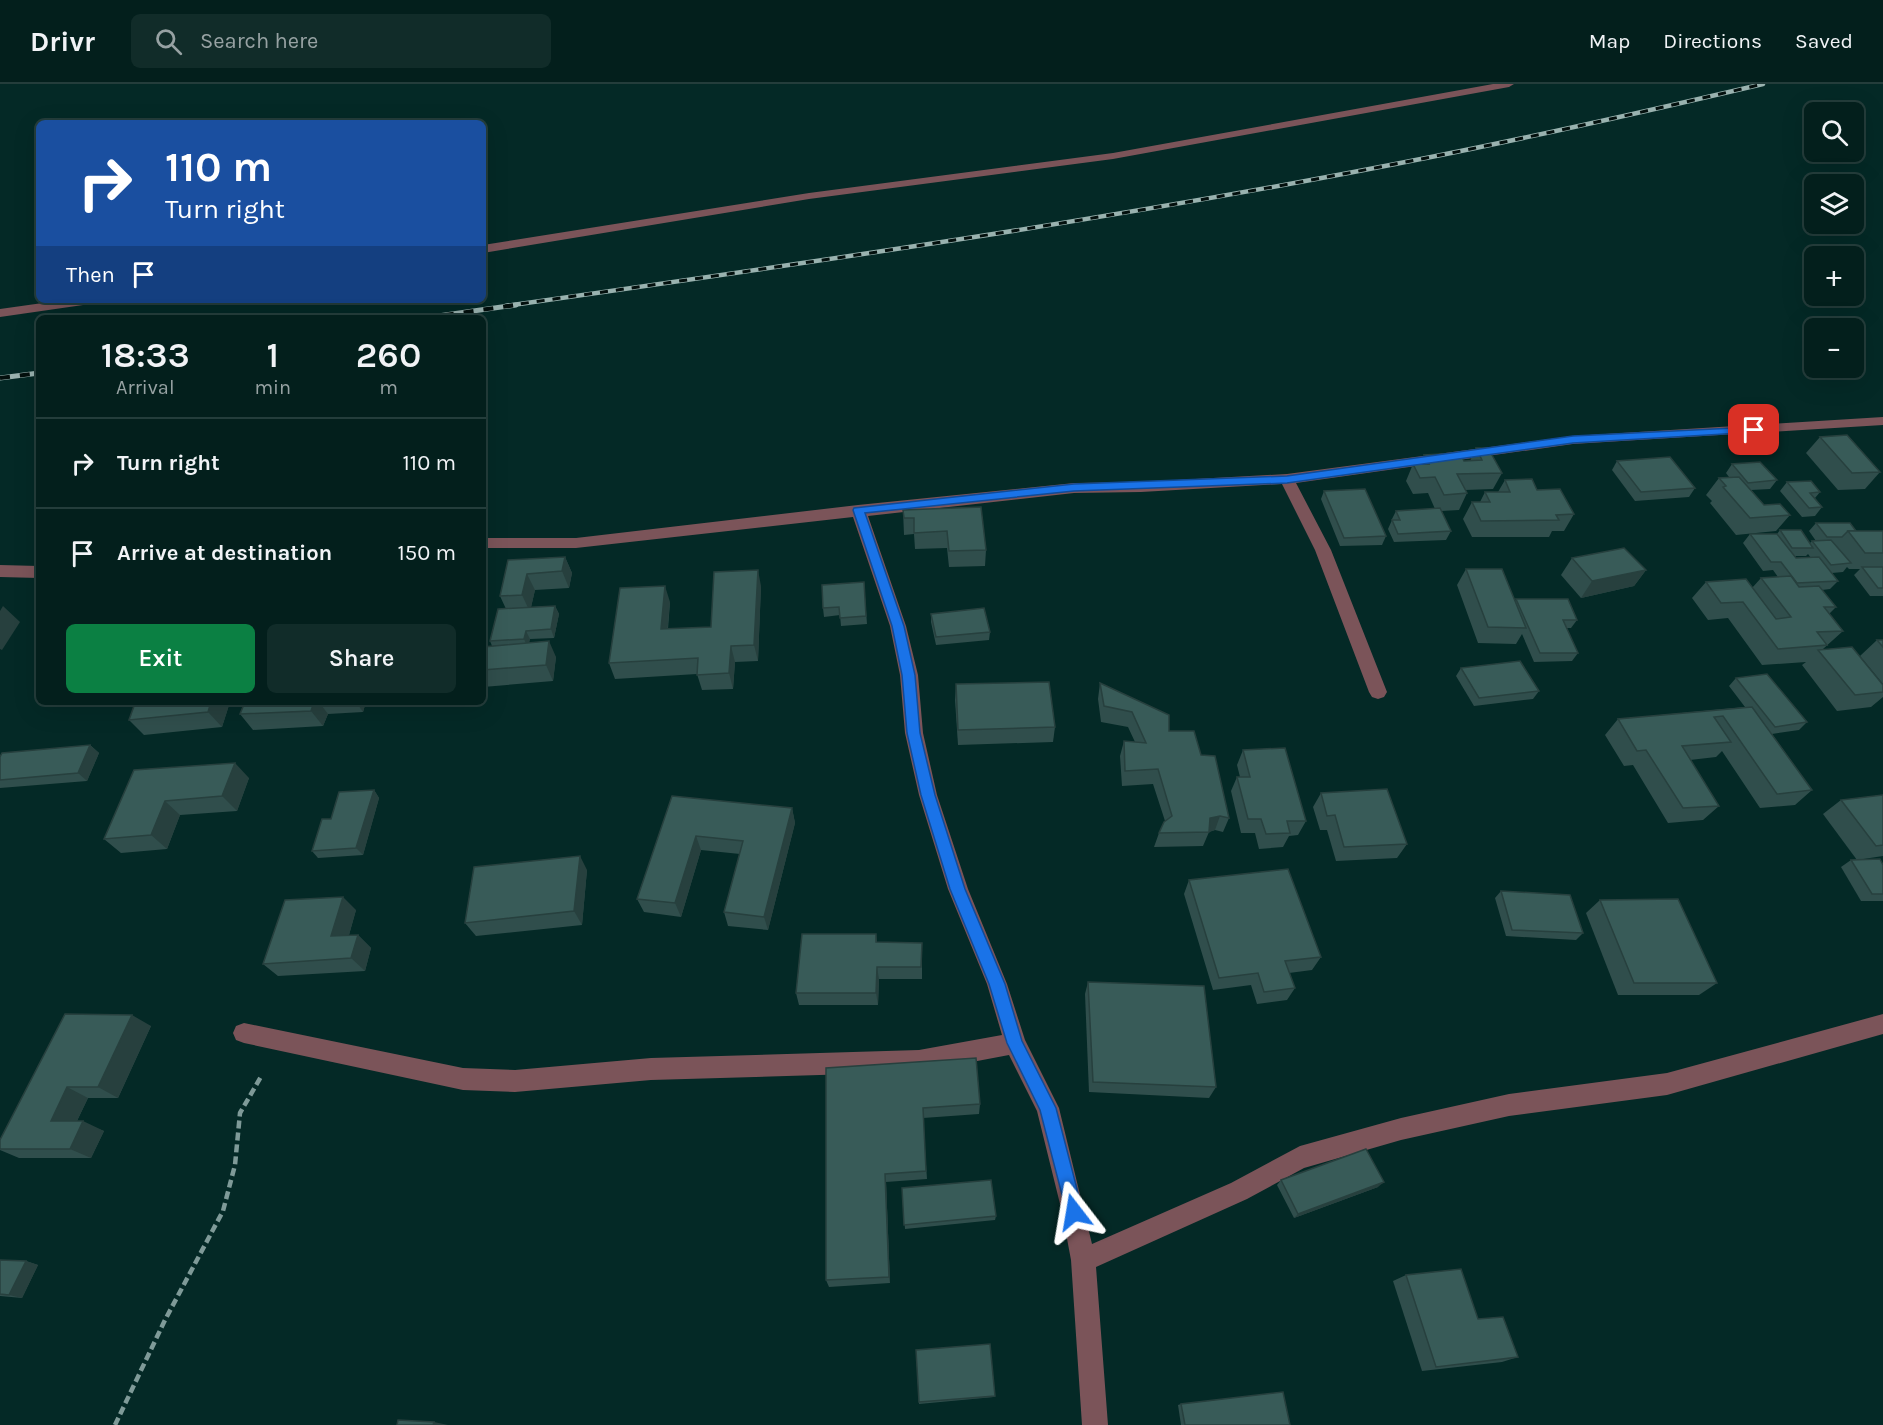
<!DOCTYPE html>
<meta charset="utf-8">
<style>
body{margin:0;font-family:Karla,sans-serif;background:#112c29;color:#f1f3f6;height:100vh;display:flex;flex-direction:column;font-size:22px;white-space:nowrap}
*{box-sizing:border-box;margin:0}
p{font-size:20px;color:#97a2a3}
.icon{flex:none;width:33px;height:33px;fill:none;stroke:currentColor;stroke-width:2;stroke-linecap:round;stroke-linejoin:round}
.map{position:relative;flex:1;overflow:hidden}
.side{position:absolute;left:36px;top:231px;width:450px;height:390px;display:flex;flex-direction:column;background:#031f1c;border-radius:9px;box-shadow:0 6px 24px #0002,0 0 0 2px #243d3b}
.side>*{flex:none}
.hud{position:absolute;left:36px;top:36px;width:450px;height:183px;border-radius:9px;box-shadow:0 6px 24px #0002,0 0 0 2px #243d3b;background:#1a4fa0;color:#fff;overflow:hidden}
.controls{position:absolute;left:1804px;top:18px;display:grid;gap:12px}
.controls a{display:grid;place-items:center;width:60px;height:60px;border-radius:9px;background:#031f1c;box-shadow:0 6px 24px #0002,0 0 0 2px #243d3b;font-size:30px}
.pin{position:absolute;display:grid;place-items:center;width:51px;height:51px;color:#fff;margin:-26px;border-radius:12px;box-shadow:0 3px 9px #0006}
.me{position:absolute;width:66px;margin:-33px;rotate:346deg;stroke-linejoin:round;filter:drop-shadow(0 0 4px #0008)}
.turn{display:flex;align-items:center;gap:21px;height:126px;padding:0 30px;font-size:27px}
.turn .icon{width:78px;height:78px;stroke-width:2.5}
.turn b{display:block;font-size:42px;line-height:51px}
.then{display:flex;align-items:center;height:57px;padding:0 30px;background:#0003;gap:12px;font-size:22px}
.eta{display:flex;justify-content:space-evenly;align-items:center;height:102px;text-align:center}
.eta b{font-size:36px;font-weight:600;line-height:42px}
.button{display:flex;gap:12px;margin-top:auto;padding:12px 30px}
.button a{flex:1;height:69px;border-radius:9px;background:#0b8043;color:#fff;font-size:24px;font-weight:600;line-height:69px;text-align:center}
.button a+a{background:#112c29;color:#f1f3f6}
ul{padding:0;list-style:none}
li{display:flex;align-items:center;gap:18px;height:90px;padding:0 30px;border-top:2px solid #243d3b}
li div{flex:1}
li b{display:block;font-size:22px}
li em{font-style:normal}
header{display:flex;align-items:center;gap:36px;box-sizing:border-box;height:84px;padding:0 30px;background:#031f1c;border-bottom:2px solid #243d3b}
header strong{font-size:28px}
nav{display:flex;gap:33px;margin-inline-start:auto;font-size:21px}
.search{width:420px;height:54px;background:#112c29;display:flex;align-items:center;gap:15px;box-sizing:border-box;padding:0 21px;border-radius:9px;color:#97a2a3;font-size:22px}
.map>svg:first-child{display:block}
</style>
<header>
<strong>Drivr</strong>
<div class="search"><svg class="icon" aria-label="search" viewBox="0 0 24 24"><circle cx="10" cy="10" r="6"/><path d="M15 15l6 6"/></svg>Search here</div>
<nav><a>Map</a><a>Directions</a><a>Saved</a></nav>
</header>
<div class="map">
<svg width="1883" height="1341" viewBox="0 0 1883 1341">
<rect width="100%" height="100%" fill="#042926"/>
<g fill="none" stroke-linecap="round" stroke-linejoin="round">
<!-- path -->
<polyline stroke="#7f9a98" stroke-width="4.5" stroke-dasharray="8 4" stroke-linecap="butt" points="115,1341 165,1236 223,1127 235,1081 240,1029 262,991"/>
<!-- street -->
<g fill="#7b5459" fill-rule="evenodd">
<polygon points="1493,0 1514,0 1509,3 1113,75 809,115 483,169 483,161 809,109 1113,69"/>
<polygon points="64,216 96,216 90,220 0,233 0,225"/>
<polygon points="1883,333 1883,341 1573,360 1296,399 1331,466 1387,608 1384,613 1378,615 1372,613 1369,608 1315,466 1282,400 1141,408 1074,409 868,432 906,542 918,591 923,649 937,711 968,805 1007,900 1025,956 1059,1024 1092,1160 1231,1099 1300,1062 1401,1034 1509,1010 1667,989 1883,930 1883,950 1667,1011 1509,1032 1401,1056 1304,1084 1247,1115 1096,1183 1108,1341 1082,1341 1071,1176 1062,1128 1037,1027 1009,971 919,988 651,996 515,1008 463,1006 244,959 236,956 233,949 236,942 244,939 463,984 515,986 651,974 919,966 1002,951 987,900 948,805 919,711 905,649 900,591 890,542 853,433 576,464 483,464 483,454 576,454 858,421 1074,399 1141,398 1287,390 1573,352"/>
<polygon points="0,481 39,482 39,494 0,493"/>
</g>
<!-- rail-far1 casing -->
<g stroke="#99b2af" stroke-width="4.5">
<path id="rail-far1" d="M505,222C814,178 1124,134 1431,73C1542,51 1652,26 1763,0"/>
</g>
<!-- rail casing -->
<g stroke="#99b2af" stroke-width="5">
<g id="rail">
<polyline points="424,234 516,221"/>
<polyline points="0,294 39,289"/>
</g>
</g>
<!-- rail-far1 -->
<use href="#rail-far1" stroke="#030f0d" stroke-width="3" stroke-dasharray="8" stroke-linecap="butt"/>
<!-- rail -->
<use href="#rail" stroke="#030f0d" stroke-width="4" stroke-dasharray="10" stroke-linecap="butt"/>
</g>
<!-- wall -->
<g fill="#304e4c" fill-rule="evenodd">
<polygon points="1820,353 1880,388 1865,405 1838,406 1806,369"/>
<polygon points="1476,364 1502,389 1493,405 1465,406 1467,409 1459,426 1441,427 1451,447 1446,456 1394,458 1388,445 1392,436 1392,435 1396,427 1435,425 1428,409 1413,410 1406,397 1413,380 1420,380 1424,371 1464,377 1470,377"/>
<polygon points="1617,377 1695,404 1689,413 1635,417 1612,386"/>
<polygon points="1732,380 1777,396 1770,405 1751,406 1764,421 1790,431 1776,447 1736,451 1710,419 1712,417 1706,411 1719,394 1729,393 1726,389"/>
<polygon points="1505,396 1537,406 1574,430 1564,447 1552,447 1549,453 1472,453 1463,435 1472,418 1480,418 1485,408 1498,408"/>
<polygon points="1787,398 1820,408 1815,414 1822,423 1815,432 1802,433 1780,407"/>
<polygon points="1324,407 1386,452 1382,461 1340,462 1321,415"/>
<polygon points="903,426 986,466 985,482 949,483 947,464 915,465 914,450 904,451"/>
<path d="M1816,439L1856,447H1883V512H1870L1854,491L1860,485H1849L1847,483L1843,488L1832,489L1838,497L1830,505L1822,506L1836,523L1829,530L1843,547L1823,565L1883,601V613L1871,623L1837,627L1802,581L1806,578L1762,581L1728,534L1708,536L1692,514L1706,498L1752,504L1761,494L1778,493L1773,486L1763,487L1743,459L1750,450H1777L1780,446L1810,459L1812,457H1816L1809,447ZM1808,470L1811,474H1796L1795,472H1806Z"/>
<polygon points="565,473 572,489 569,504 535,506 531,523 555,522 559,530 554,554 530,555 529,558 556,573 553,597 483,603 483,563 492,562 490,557 506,525 500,512 508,476"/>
<polygon points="1572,474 1646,486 1634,502 1581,514 1561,491"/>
<polygon points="1466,485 1515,517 1516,515 1577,536 1571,544 1566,544 1578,569 1572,577 1534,578 1522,550 1516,560 1478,559 1457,501"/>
<polygon points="864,498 867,540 841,542 840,531 824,533 823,524"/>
<polygon points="761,502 758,577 735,578 733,605 702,606 697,590 615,595 609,579 670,518 668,545 711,543"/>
<polygon points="931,530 990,548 989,556 936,561 931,538"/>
<polygon points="1877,556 1883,556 1883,600 1860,572"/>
<polygon points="1461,584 1539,607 1533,615 1474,622 1456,592"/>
<polygon points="1736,594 1807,638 1799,646 1772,650 1812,706 1795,721 1760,724 1722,667 1716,673 1690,676 1719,722 1703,736 1668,739 1633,681 1624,682 1605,651 1618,635 1745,623 1729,602"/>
<polygon points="1100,599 1169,647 1201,671 1229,734 1223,748 1215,746 1209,748 1203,762 1154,763 1159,749 1165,737 1153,700 1122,702 1120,672 1124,657 1135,658 1128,643 1101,638 1098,615"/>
<polygon points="956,600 1055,643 1053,658 958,661 955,616"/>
<polygon points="230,618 222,643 144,651 129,636"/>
<polygon points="245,618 366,618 363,628 328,630 323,642 253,646 240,630"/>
<polygon points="90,661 99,669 87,697 0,704 0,673"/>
<polygon points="1243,666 1306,737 1298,751 1289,752 1283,763 1259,765 1255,749 1241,749 1231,707 1237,693 1240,693 1237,681"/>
<polygon points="134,686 249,694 237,727 180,731 167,765 121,769 104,755"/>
<polygon points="374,706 379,714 363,771 318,774 312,767 331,735"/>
<polygon points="1321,709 1407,760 1397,774 1336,777 1327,746 1320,746 1313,723"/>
<polygon points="1883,711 1883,772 1857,776 1823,730 1841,716"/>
<polygon points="672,712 792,724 795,739 768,846 728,842 724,828 740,770 701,766 681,833 644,828 637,815"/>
<polygon points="1851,776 1883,781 1883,817 1861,817 1841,783"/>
<polygon points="587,786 582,841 476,852 465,839"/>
<polygon points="1189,796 1321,873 1312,886 1289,889 1295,904 1287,916 1257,920 1251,901 1213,906 1184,810"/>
<polygon points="1501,807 1583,849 1576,856 1506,852 1495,814"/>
<polygon points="1600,816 1717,899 1699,911 1618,911 1586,829"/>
<polygon points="356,826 349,851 358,851 371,864 365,887 278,892 263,880"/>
<polygon points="876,850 877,858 922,872 922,895 879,895 878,921 799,921 796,909"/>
<polygon points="1088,898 1216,1003 1209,1014 1089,1008 1085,910"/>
<polygon points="65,930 151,942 118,1014 88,1014 77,1037 104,1047 91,1074 19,1074 0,1066 0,1056"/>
<polygon points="826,984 980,1020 979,1030 923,1034 927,1095 886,1098 890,1199 829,1203 826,1196"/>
<polygon points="1281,1096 1378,1103 1294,1134 1277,1101"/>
<polygon points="902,1104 996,1132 995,1136 905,1145"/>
<polygon points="0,1176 26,1177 38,1181 22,1214 0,1212"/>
<polygon points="1406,1191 1478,1235 1518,1273 1502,1278 1422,1287 1393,1197"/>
<polygon points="916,1266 995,1312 994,1313 919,1320"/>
<polygon points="1181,1320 1290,1341 1181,1341 1178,1321"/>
</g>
<!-- shaded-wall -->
<g fill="#27403e">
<polygon points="565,473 572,489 569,504 562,487"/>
<polygon points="758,486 761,502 758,577 754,561"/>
<polygon points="1646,486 1634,502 1581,514 1592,497"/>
<polygon points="527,490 535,506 530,528 522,511"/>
<polygon points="665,502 670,518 666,561 661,545"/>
<polygon points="3,522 20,538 2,566 0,565 0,527"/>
<polygon points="555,522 559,530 554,554 551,545"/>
<polygon points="526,547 530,555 528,564 524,555"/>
<polygon points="549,557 556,573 553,597 546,581"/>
<polygon points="731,562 735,578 733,605 729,589"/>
<polygon points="211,618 230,618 222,643 208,628"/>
<polygon points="314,618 319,618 328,630 323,642 311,627"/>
<polygon points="356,618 366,618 363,628"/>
<polygon points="90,661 99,669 87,697 78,689"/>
<polygon points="235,679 249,694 237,727 222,712"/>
<polygon points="374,706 379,714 363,771 356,764"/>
<polygon points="165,717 180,731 167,765 151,751"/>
<polygon points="792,724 795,739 768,846 764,833"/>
<polygon points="1220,732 1215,746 1209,748 1210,734"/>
<polygon points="696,752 701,766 681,833 675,819"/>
<polygon points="580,772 587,786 582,841 574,827"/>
<polygon points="343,813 356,826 345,865 331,852"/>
<polygon points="358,851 371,864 365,887 351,874"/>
<polygon points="877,883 879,895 878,921 876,909"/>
<polygon points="132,931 151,942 118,1014 98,1003"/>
<polygon points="67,1003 88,1014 72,1047 51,1037"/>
<polygon points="83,1037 104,1047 91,1074 70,1065"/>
<polygon points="885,1090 886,1098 890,1199 889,1193"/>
<polygon points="1384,1098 1378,1103 1294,1134 1298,1130"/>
<polygon points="26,1177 38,1181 22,1214 9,1211"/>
<polygon points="434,1338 448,1341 433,1341"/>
</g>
<!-- building -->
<g fill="#385b58" stroke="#27403e" stroke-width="1.5">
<polygon points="1847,351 1880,388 1852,389 1820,353"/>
<polygon points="1476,364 1488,364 1502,389 1457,390 1467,409 1444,411 1435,393 1420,394 1413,380 1429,380 1424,371 1460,369 1464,377 1482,376"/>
<polygon points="1670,373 1695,404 1641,408 1617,377"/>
<polygon points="1760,378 1777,396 1748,399 1732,380"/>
<polygon points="1739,393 1764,421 1780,420 1790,431 1750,434 1723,403 1726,402 1719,394"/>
<polygon points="1532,395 1537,406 1560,405 1574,430 1556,431 1559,436 1481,437 1472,418 1490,418 1485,408 1510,408 1505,396"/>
<polygon points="1811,397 1820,408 1810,409 1822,423 1809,424 1787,398"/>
<polygon points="1365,405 1386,452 1344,454 1324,407"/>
<polygon points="981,423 986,466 949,467 947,447 914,449 914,434 904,434 903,426"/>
<polygon points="1440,424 1451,447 1398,450 1392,436 1400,436 1396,427"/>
<polygon points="1816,439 1850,439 1856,447 1848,447 1842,453 1827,453"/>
<polygon points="1780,446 1801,446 1813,464 1792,464"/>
<polygon points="1848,447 1883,447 1883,469 1865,469"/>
<polygon points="1750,450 1777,450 1796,474 1819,473 1838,497 1797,499 1781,478 1771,478"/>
<polygon points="1831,456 1851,479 1831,481 1812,457"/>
<polygon points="1624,464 1646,486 1592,497 1572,474"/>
<polygon points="565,473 562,487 527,490 522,511 500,512 508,476"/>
<polygon points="1862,483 1883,483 1883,504 1878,504"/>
<polygon points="1466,485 1502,485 1526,544 1488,543"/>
<polygon points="758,486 754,561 731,562 729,589 697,591 698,574 609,579 620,504 665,502 661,545 711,543 714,488"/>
<polygon points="1791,492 1799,503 1819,502 1836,523 1824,523 1843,547 1817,548 1827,561 1778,565 1743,518 1721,519 1706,498 1746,495 1776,535 1791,533 1761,494"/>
<polygon points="864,498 866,532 840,534 839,523 823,524 822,501"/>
<polygon points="1516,515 1568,515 1577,536 1563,536 1578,569 1540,569"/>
<polygon points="555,522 551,545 526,547 524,555 490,557 498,525"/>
<polygon points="984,524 990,548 936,553 931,530"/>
<polygon points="1877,556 1883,556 1883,563"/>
<polygon points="549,557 546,581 483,586 483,563"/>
<polygon points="1852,563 1883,601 1883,608 1855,611 1818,566"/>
<polygon points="1520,577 1539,607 1479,614 1461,584"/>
<polygon points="1767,590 1807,638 1775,643 1736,594"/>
<polygon points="1049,598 1055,643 958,646 956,600"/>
<polygon points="1100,599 1169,631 1169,647 1194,647 1201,671 1215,672 1229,734 1220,732 1210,734 1209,748 1159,749 1164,738 1172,732 1158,685 1125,687 1124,657 1146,659 1132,628 1104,622"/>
<polygon points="159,618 211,618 208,628 129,636 134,622 158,619"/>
<polygon points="245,618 314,618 311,627 240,630"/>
<polygon points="1752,623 1812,706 1777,710 1723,632 1714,633 1731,658 1682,662 1719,722 1683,724 1646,666 1637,667 1618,635"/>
<polygon points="90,661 78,689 0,696 0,673 2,669"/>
<polygon points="1285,664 1306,737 1287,737 1290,749 1266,750 1261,735 1248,735 1237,693 1250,693 1243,666"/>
<polygon points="235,679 222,712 165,717 151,751 104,755 134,686"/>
<polygon points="1387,705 1407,760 1344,763 1335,731 1327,732 1321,709"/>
<polygon points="374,706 356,764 312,767 322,735 331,735 339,708"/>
<polygon points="1883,711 1883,761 1876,762 1841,716"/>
<polygon points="672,712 792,724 764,833 724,828 743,757 696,752 675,819 637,815"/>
<polygon points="580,772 574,827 465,839 474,783"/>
<polygon points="1880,775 1883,781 1883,810 1872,810 1851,776"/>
<polygon points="1288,785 1321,873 1285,877 1295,904 1264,908 1258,889 1219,894 1189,796"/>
<polygon points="1501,807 1570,811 1583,849 1512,846"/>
<polygon points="343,813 331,852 358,851 351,874 263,880 285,816"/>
<polygon points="1678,815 1717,899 1634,899 1600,816"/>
<polygon points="802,850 876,850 876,858 922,859 921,883 877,883 876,909 796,909"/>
<polygon points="1088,898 1204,902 1216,1003 1093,998"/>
<polygon points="65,930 132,931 98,1003 67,1003 51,1037 83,1037 70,1065 0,1065 0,1056"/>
<polygon points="976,974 980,1020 923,1024 926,1087 885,1090 889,1193 826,1196 826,984"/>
<polygon points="1366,1065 1384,1098 1298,1130 1281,1096"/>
<polygon points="991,1096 996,1132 904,1141 902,1104"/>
<polygon points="0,1176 26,1177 9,1211 0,1210"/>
<polygon points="1461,1185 1478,1235 1503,1233 1518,1273 1436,1283 1406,1191"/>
<polygon points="990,1260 995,1312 919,1318 916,1266"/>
<polygon points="1283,1308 1290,1341 1185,1341 1181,1320"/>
<polygon points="398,1336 434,1338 433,1341 397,1341"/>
</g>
<!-- route -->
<polygon fill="#1a73e8" stroke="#114b97" stroke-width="1.5" points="1754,343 1758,344 1758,348 1573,359 1287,399 1074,407 865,429 904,542 915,591 920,649 935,711 965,805 1005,900 1022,957 1056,1024 1083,1128 1080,1134 1074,1137 1068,1134 1040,1026 1007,959 989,900 950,805 921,711 907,649 902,591 892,542 853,426 854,424 1074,400 1287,392 1573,352"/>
</svg>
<div class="controls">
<a><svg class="icon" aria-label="search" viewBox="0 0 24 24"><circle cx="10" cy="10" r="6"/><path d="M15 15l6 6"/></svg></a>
<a><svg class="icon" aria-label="layers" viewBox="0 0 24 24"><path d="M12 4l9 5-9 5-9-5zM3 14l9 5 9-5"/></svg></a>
<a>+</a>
<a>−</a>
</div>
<div class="pin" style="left:1754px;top:346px;background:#d93025"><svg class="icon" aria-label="arrive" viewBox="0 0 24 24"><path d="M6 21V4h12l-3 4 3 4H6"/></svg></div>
<svg class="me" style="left:1074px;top:1128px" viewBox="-20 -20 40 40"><path d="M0-17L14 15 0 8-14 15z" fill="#1a73e8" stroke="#fff" stroke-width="4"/></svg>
<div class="hud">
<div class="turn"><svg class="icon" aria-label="right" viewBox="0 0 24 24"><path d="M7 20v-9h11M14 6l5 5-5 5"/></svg><div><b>110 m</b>Turn right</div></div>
<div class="then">Then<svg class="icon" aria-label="arrive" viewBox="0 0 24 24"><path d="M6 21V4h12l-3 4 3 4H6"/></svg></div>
</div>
<section class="side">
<div class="eta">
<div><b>18:33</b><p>Arrival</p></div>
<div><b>1</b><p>min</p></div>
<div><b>260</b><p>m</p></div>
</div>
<ul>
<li><svg class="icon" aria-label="right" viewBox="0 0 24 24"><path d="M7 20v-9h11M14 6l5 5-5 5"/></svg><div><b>Turn right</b></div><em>110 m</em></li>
<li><svg class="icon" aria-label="arrive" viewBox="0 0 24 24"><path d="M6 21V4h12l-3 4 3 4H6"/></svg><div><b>Arrive at destination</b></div><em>150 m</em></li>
</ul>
<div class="button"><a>Exit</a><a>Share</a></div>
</section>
</div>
